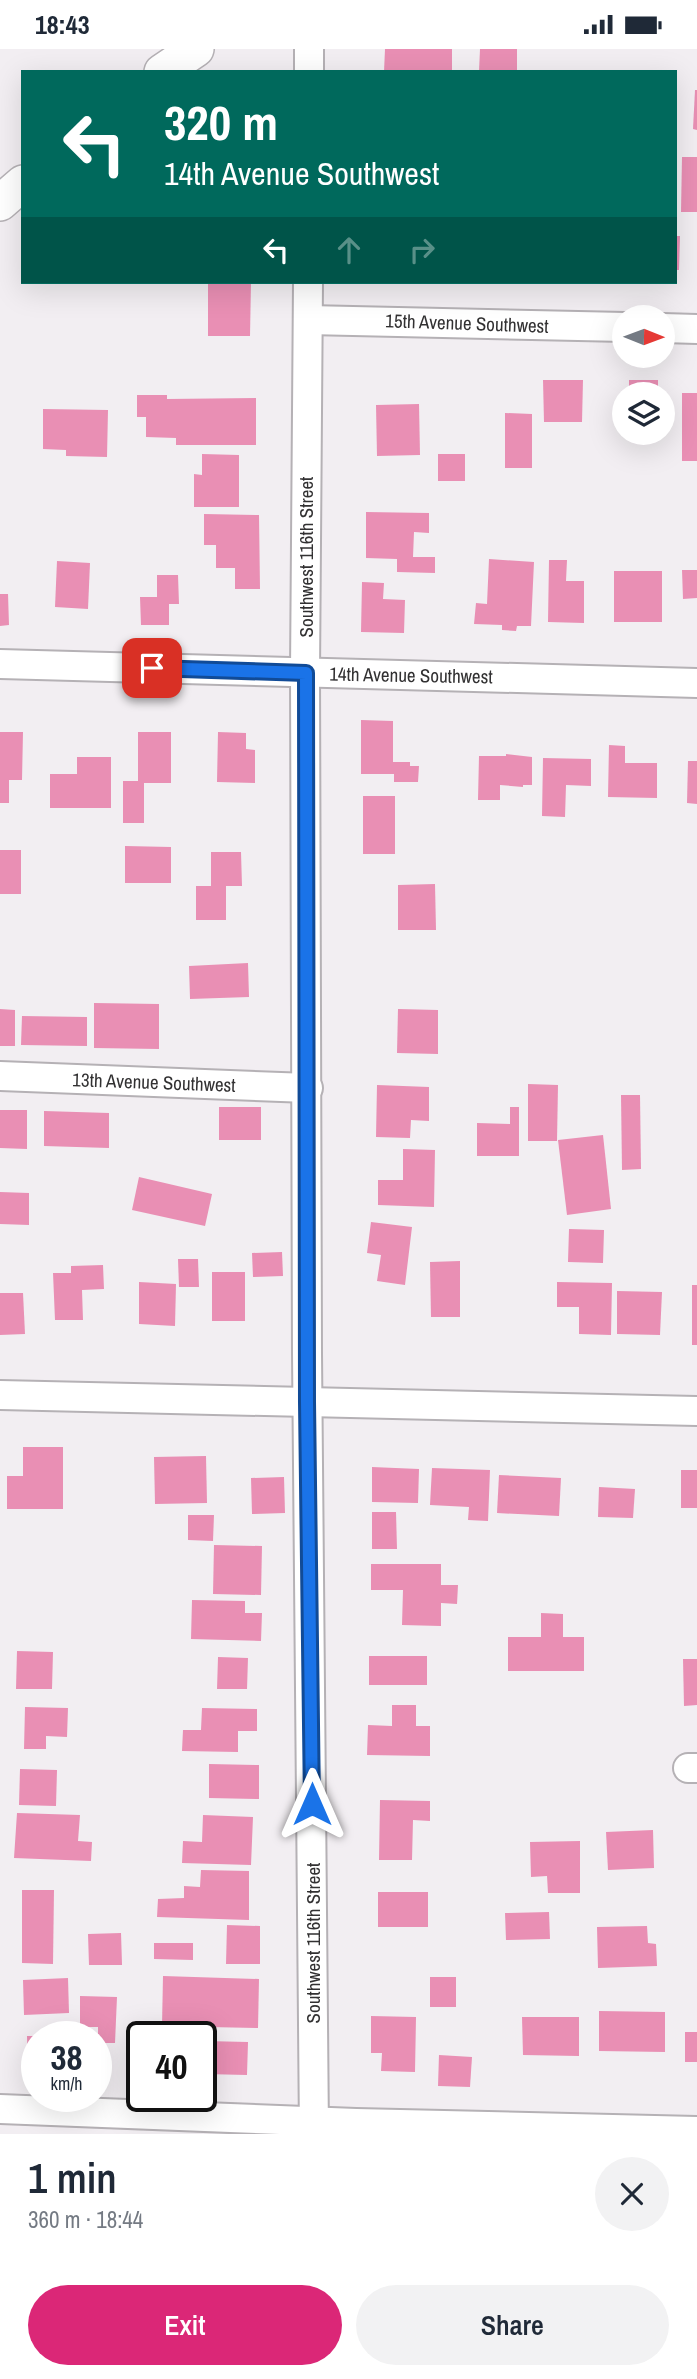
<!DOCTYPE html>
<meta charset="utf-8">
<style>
body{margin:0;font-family:"Archivo Narrow",sans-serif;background:#f2f2f3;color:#1f2937;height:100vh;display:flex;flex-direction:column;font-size:26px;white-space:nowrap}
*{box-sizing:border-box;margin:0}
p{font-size:23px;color:#747a83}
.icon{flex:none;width:38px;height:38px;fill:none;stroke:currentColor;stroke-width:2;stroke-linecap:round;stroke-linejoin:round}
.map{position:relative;height:2085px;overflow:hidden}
.drawer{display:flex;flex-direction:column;background:#fff;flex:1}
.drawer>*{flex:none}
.top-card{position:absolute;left:21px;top:21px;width:656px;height:214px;border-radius:0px;box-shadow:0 7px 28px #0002;background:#00695c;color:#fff;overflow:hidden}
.needle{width:46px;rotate:91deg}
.tools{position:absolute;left:612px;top:256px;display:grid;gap:14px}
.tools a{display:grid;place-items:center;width:63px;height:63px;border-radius:50%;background:#fff;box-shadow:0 7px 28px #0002;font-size:35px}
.speed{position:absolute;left:21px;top:1972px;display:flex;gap:14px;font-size:35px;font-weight:700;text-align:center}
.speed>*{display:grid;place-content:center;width:91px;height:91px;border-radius:50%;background:#fff;box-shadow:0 7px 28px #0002;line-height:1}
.speed small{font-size:18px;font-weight:400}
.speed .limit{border:4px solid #111;border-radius:10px;background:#fff;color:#111}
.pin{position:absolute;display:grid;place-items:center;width:60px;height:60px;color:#fff;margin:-30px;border-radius:14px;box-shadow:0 4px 10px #0006}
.me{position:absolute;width:77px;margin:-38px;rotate:0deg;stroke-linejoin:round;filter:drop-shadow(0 0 5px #0008)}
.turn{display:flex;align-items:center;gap:24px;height:147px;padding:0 28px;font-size:32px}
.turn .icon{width:91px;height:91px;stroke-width:2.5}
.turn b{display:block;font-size:49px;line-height:60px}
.lanes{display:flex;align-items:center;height:66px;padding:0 28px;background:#0003;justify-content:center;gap:35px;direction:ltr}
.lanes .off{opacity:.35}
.round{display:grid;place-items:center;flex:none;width:74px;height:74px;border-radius:37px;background:#f2f2f3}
.summary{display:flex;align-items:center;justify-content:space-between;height:119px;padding:0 28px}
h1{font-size:42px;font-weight:600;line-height:52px}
.cta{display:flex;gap:14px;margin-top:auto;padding:14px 28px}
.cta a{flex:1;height:80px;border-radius:42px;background:#db2777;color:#fff;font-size:28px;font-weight:600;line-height:80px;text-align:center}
.cta a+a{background:#f2f2f3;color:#1f2937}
.status{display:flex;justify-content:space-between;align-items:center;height:49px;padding:0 35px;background:#fff;direction:ltr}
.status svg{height:19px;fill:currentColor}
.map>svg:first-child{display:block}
</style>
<div class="status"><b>18:43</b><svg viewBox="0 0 49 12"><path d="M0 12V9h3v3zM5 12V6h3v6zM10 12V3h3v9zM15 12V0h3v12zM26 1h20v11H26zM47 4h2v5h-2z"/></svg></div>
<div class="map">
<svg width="697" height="2085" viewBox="0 0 697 2085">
<rect width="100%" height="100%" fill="#f2eef2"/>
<!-- building -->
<g fill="#e98fb4">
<polygon points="385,0 452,0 452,23 384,23"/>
<polygon points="480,0 517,0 517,23 479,23"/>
<polygon points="695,41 697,41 697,81 693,80"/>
<polygon points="682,108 697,108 697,163 681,163"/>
<polygon points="676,187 680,187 679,221 676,221"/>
<polygon points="208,233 251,233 250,287 208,287"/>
<polygon points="543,331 583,331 582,373 544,373"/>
<rect x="629" y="331" width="29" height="14"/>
<rect x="682" y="344" width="15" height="68"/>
<polygon points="137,346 167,346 167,350 256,349 256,396 176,396 176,389 146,388 146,368 137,368"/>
<polygon points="419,355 420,406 377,407 376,356"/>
<polygon points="43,360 108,361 107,408 66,407 66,401 43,400"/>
<polygon points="505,364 532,365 532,419 505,419"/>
<polygon points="202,405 239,406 239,458 194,458 194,425 202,426"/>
<rect x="438" y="405" width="27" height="27"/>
<polygon points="366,463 429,464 429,484 414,483 413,508 435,508 435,524 397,523 397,510 366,509"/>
<polygon points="204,465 259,466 260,540 235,540 235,519 216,519 216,496 204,496"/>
<polygon points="489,510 534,513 531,577 517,577 516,582 502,581 502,576 474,575 476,554 487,555"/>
<polygon points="549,511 567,511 566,532 584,532 584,574 548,573"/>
<polygon points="57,512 90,514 88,560 55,558"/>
<polygon points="682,521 697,521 697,549 683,550"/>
<rect x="614" y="522" width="48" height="51"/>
<polygon points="157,526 178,526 179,555 169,555 169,576 141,576 140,548 157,548"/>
<polygon points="362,533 384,534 383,550 405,551 404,584 361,583"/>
<polygon points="0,545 8,545 9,576 0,577"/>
<polygon points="361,671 393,672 393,713 410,713 410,717 419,717 418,733 394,733 394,725 361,725"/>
<polygon points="0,683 23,683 22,731 9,731 9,754 0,754"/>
<polygon points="138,683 171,683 171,734 144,734 144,774 123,774 123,732 138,732"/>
<polygon points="218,683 246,684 246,700 255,701 255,734 217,733"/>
<polygon points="609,696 625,697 625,714 657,714 657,749 608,748"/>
<polygon points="506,705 532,708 532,736 523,736 523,738 500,736 500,751 478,751 479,707 506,707"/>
<polygon points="77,708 111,708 111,759 50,759 50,725 77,725"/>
<polygon points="543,709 591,710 591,737 566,736 565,768 542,767"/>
<polygon points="688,712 697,712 697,755 687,754"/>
<rect x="363" y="747" width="32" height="58"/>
<polygon points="125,797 171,798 171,834 125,834"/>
<rect x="0" y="801" width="21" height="44"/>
<polygon points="211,803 241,803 242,837 226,837 226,871 196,871 196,837 211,837"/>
<polygon points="435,835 436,881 398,881 398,836"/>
<polygon points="248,914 249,948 190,950 189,917"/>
<polygon points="94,954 159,955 159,1000 94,999"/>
<polygon points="0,960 15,961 15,997 0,997"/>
<polygon points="398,960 438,961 438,1005 397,1004"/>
<polygon points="22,967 87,968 87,997 21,996"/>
<polygon points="528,1035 558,1036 557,1092 528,1092"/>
<polygon points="377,1036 429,1038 429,1072 411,1071 410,1089 376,1088"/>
<polygon points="621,1046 640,1046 641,1120 622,1121"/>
<rect x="219" y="1058" width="42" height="33"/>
<polygon points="510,1058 519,1058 519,1107 477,1107 477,1074 510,1075"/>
<polygon points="0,1061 27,1061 27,1100 0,1099"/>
<polygon points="44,1062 109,1064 109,1099 44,1097"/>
<polygon points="603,1086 611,1160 567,1166 558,1091"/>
<polygon points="403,1100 435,1101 434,1158 378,1156 378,1131 403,1131"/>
<polygon points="139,1128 212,1145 205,1177 132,1161"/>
<polygon points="0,1143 29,1144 29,1176 0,1175"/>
<polygon points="371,1173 412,1178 405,1236 377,1232 381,1206 367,1204"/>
<polygon points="569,1180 604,1181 603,1214 568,1213"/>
<polygon points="282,1203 283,1227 253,1228 252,1204"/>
<polygon points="178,1210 198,1210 199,1238 179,1238"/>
<polygon points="460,1212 460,1268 431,1268 430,1213"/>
<polygon points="103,1216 104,1240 82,1241 83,1271 55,1271 53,1224 71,1224 71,1217"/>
<rect x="212" y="1223" width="33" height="49"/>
<polygon points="139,1233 176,1235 175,1277 139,1275"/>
<polygon points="557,1233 612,1234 611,1286 579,1285 579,1258 557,1258"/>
<rect x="692" y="1236" width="5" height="60"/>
<polygon points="617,1242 662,1243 660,1286 617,1285"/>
<polygon points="0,1244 23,1244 25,1285 0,1286"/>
<polygon points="23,1398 63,1398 63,1460 7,1460 7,1427 23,1427"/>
<polygon points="206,1407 207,1454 155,1455 154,1408"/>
<polygon points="372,1418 419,1420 418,1454 372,1453"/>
<polygon points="432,1419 490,1421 488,1472 468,1471 469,1458 430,1456"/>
<rect x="681" y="1421" width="16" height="38"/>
<polygon points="499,1426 561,1429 559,1467 497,1464"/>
<polygon points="284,1428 285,1464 252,1465 251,1429"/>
<polygon points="599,1438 635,1440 633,1469 598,1468"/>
<polygon points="372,1463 396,1463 397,1500 372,1500"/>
<polygon points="188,1466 214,1466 213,1492 188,1491"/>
<polygon points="214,1496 262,1497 261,1546 213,1545"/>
<polygon points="371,1515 441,1515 441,1536 458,1536 457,1555 441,1554 441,1577 402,1576 403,1541 371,1541"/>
<polygon points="192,1551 245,1552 245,1564 262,1564 261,1592 191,1590"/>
<polygon points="541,1564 563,1565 563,1588 584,1588 584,1622 508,1622 508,1588 541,1588"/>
<polygon points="17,1602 53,1603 52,1640 16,1640"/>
<rect x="369" y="1607" width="58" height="29"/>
<polygon points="218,1608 248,1609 247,1640 217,1640"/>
<polygon points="683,1610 697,1610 697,1656 684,1657"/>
<polygon points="392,1656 416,1656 416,1677 430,1677 430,1707 367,1706 368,1676 392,1677"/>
<polygon points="25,1658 68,1659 67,1688 46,1687 46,1700 24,1700"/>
<polygon points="202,1659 257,1660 257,1682 238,1682 238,1703 182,1702 183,1681 201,1681"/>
<polygon points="209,1715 259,1716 259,1750 209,1749"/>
<polygon points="20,1720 57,1721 56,1757 19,1756"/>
<polygon points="380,1751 430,1752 430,1772 413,1771 412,1811 379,1811"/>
<polygon points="17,1764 80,1766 78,1792 92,1793 91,1812 14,1809"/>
<polygon points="203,1766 253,1768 251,1816 182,1814 183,1792 202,1793"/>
<polygon points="653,1781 654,1819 608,1821 606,1783"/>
<polygon points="580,1792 580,1844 548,1844 547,1827 531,1828 530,1793"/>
<polygon points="201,1821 249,1822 249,1871 157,1868 158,1850 184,1849 184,1837 200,1838"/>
<polygon points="22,1841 54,1841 53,1915 22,1914"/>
<rect x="378" y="1843" width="50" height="35"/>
<polygon points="549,1863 550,1890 506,1891 505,1864"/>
<polygon points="227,1876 260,1877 260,1915 226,1915"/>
<polygon points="647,1877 648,1894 656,1895 657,1917 598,1919 597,1878"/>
<polygon points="121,1884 122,1916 89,1916 88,1885"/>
<polygon points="154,1894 193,1894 193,1911 154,1910"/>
<polygon points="163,1927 259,1930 258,1979 162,1977"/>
<rect x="430" y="1928" width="26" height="30"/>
<polygon points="68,1929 69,1964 24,1966 23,1931"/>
<polygon points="80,1947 117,1948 115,1994 98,1994 98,1978 80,1978"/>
<polygon points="599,1962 665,1963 665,2003 599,2002"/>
<polygon points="371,1967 416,1968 415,2023 381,2022 382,2004 371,2004"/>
<polygon points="522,1968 579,1968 579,2007 523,2006"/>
<rect x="151" y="1983" width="23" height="5"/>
<rect x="685" y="1983" width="12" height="30"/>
<polygon points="27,1987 37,1987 37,2027 28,2027"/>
<polygon points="205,1992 248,1993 247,2026 204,2025"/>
<polygon points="439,2006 472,2008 470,2038 438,2037"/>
</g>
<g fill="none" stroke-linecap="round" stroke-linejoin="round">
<!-- minor casing -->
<g stroke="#b5b1b5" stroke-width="32">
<g id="minor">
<polyline points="309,0 309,23"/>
<polyline points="308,233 305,623 307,1304 314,2085"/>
<polyline points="308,271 625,278"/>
<polyline points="663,279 697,280"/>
<polyline points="0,615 697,634"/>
<polyline points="0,1027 308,1039"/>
<polyline points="0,1346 697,1362"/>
<polyline points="688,1719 697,1719"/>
<polyline points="0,2060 356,2074 697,2082"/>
</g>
</g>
<!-- major casing -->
<g stroke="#b5b1b5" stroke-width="38">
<g id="major">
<polyline points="162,23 196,0"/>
<polyline points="0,154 23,134"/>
</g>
</g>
<!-- minor -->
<use href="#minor" stroke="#fff" stroke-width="28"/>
<!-- major -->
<use href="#major" stroke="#fff" stroke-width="35"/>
</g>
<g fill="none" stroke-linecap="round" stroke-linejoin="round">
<!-- route casing -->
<g stroke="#114b97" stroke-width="18">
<polyline id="route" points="152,619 306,624 307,1353 312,1755"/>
</g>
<!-- route -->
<use href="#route" stroke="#1a73e8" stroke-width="12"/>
</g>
<g text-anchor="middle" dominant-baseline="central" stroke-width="6" stroke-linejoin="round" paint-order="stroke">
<!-- street labels -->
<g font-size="19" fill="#323132" stroke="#fff">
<text transform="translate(467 274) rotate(2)">15th Avenue Southwest</text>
<text transform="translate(306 508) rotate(-90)">Southwest 116th Street</text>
<text transform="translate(411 626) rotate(1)">14th Avenue Southwest</text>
<text transform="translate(154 1033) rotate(2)">13th Avenue Southwest</text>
<text transform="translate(313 1894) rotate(-90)">Southwest 116th Street</text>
</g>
</g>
</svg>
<div class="tools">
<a><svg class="needle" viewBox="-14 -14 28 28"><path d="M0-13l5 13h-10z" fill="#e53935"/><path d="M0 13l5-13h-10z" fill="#747a83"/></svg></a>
<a><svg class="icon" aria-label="layers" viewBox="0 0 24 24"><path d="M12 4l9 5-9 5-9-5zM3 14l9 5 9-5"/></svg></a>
</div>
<div class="speed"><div>38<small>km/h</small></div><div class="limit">40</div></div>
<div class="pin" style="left:152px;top:619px;background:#d93025"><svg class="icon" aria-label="arrive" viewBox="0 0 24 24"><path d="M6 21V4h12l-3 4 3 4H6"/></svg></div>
<svg class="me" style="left:312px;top:1755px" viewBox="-20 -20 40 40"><path d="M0-17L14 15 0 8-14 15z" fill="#1a73e8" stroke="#fff" stroke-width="4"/></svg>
<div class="top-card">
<div class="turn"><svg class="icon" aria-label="left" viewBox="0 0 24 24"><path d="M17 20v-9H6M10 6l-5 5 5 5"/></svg><div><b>320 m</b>14th Avenue Southwest</div></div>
<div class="lanes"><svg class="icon" aria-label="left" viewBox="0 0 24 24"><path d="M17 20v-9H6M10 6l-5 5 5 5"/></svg><svg class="icon off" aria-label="ahead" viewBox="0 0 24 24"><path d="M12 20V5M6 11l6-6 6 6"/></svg><svg class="icon off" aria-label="right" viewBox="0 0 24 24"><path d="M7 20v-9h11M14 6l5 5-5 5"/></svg></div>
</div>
</div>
<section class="drawer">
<div class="summary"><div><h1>1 min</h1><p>360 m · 18:44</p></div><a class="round"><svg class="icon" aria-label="close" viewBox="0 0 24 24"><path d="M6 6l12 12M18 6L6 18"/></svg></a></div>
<div class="cta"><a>Exit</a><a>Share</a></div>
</section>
